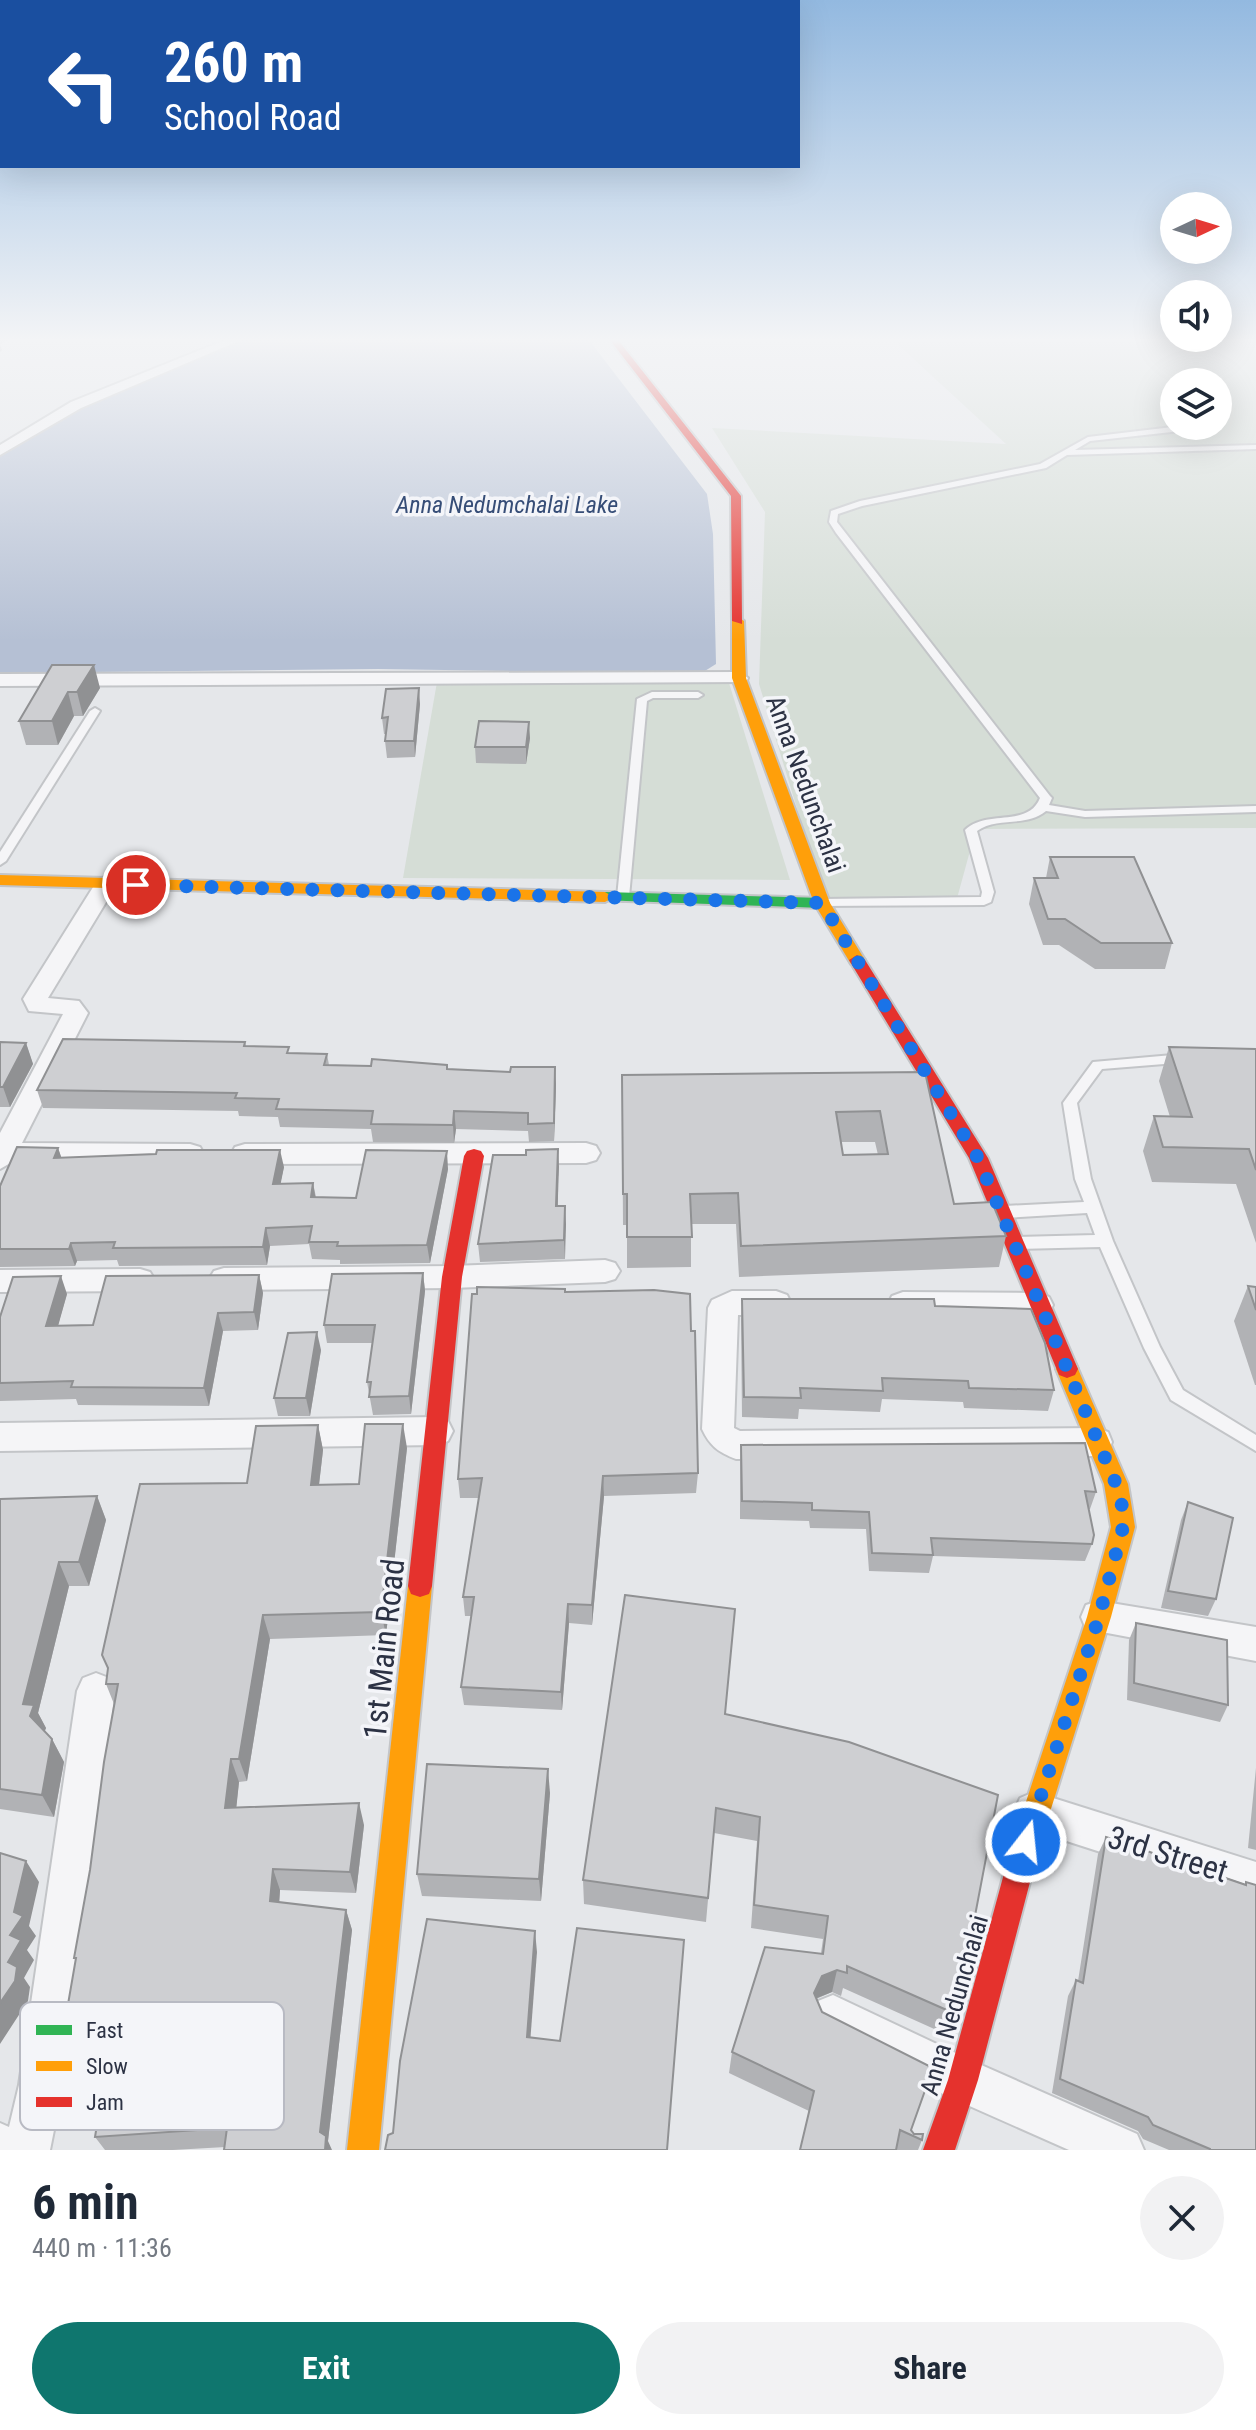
<!DOCTYPE html>
<meta charset="utf-8">
<style>
body{margin:0;font-family:"Roboto Condensed",sans-serif;background:#f2f2f3;color:#1f2937;height:100vh;display:flex;flex-direction:column;font-size:30px;white-space:nowrap}
*{box-sizing:border-box;margin:0}
p{font-size:26px;color:#747a83}
.icon{flex:none;width:44px;height:44px;fill:none;stroke:currentColor;stroke-width:2;stroke-linecap:round;stroke-linejoin:round}
.map{position:relative;height:2150px;overflow:hidden}
.drawer{display:flex;flex-direction:column;background:#fff;flex:1}
.drawer>*{flex:none}
.banner{position:absolute;left:0px;top:0px;width:800px;height:168px;box-shadow:0 8px 32px #0002;background:#1a4fa0;color:#fff;overflow:hidden}
.needle{width:52px;rotate:86deg}
.buttons{position:absolute;left:1160px;top:192px;display:grid;gap:16px}
.buttons a{display:grid;place-items:center;width:72px;height:72px;border-radius:50%;background:#fff;box-shadow:0 8px 32px #0002;font-size:40px}
.pin{position:absolute;display:grid;place-items:center;width:68px;height:68px;color:#fff;margin:-34px;border:4px solid #fff;border-radius:50%;box-shadow:0 2px 8px #0007}
.me{position:absolute;width:88px;margin:-44px;rotate:16deg;stroke-linejoin:round;filter:drop-shadow(0 0 6px #0008)}
.turn{display:flex;align-items:center;gap:28px;height:168px;padding:0 32px;font-size:36px}
.turn .icon{width:104px;height:104px;stroke-width:2.5}
.turn b{display:block;font-size:56px;line-height:68px}
.round{display:grid;place-items:center;flex:none;width:84px;height:84px;border-radius:42px;background:#f2f2f3}
.summary{display:flex;align-items:center;justify-content:space-between;height:136px;padding:0 32px}
h1{font-size:48px;font-weight:700;line-height:60px}
.primary-button{display:flex;gap:16px;margin-top:auto;padding:16px 32px}
.primary-button a{flex:1;height:92px;border-radius:48px;background:#0f766e;color:#fff;font-size:32px;font-weight:700;line-height:92px;text-align:center}
.primary-button a+a{background:#f2f2f3;color:#1f2937}
.map>svg:first-child{display:block}
</style>
<div class="map">
<svg width="1256" height="2150" viewBox="0 0 1256 2150">
<rect width="100%" height="100%" fill="#e5e7ea"/>
<!-- green -->
<g fill="#d5ddd6" fill-rule="evenodd">
<path d="M893,340H1256V828L976,829L956,902L825,900L759,684L765,512L712,428L1006,444ZM1174,382H1218V426H1174Z"/>
<polygon points="437,682 729,683 790,880 403,878"/>
</g>
<!-- water -->
<polygon fill="#b5c0d4" points="242,340 589,340 707,494 713,534 716,664 700,674 378,669 0,673 0,455 76,408"/>
<g fill="none" stroke-linecap="round" stroke-linejoin="round">
<!-- lane casing -->
<g stroke="#c3c5c8" stroke-width="4">
<g id="lane">
<polygon points="1164,406 1170,406 1174,410 1174,416 1164,410"/>
<path d="M1181,426H1190L1181,431L1090,441L1075,450L1256,445V449L1067,455L1046,468L862,506L838,514L837,522L1050,796L1052,798L1049,805L1085,811L1256,806V812L1085,817L1046,811C1026,828 997,816 977,831L994,892L991,902L984,905L818,906L816,903L818,900L822,899L981,897L982,892L965,830C986,809 1028,828 1040,798L836,533L829,522L831,511L860,501L1040,464L1088,437Z"/>
<polygon points="652,692 698,692 703,695 698,698 653,698 647,701 629,897 623,901 617,897 637,699"/>
<polygon points="95,708 100,711 6,861 0,865 0,852 90,711"/>
<polygon points="1184,1054 1191,1059 1189,1062 1102,1069 1077,1103 1091,1179 1113,1241 1160,1347 1183,1390 1256,1435 1256,1451 1171,1400 1144,1348 1100,1247 1017,1249 1011,1247 1009,1243 1011,1239 1017,1237 1095,1235 1087,1213 1005,1218 1000,1216 997,1212 1000,1208 1005,1206 1084,1202 1075,1179 1063,1103 1093,1062"/>
</g>
</g>
<!-- street casing -->
<g stroke="#c3c5c8" stroke-width="4">
<g id="street">
<polygon points="225,340 241,340 81,408 0,455 0,445 71,402"/>
<polygon points="739,672 748,678 746,682 0,686 0,674"/>
<polygon points="106,877 114,879 117,884 48,998 79,1001 88,1013 22,1143 190,1144 200,1147 204,1154 200,1161 190,1164 12,1162 0,1169 0,1133 63,1014 29,1011 23,999 95,884 98,879"/>
<polygon points="586,1143 596,1146 600,1153 596,1160 586,1163 245,1164 235,1161 231,1154 235,1147 245,1144"/>
<polygon points="605,1260 615,1263 620,1271 615,1279 605,1282 452,1288 224,1290 214,1287 209,1279 214,1271 224,1268 452,1266"/>
<polygon points="140,1269 150,1272 155,1280 150,1288 140,1291 0,1292 0,1270"/>
<path d="M732,1291H776L787,1295L791,1303L787,1311L776,1315H738L734,1428L740,1431L1096,1428L1108,1432L1112,1442L1108,1452L1096,1456L736,1459C718,1452 710,1446 702,1429L708,1308L712,1300Z"/>
<polygon points="903,1292 1038,1293 1049,1297 1053,1305 1049,1313 1038,1317 903,1316 892,1312 888,1304 892,1296"/>
<polygon points="437,1417 448,1421 453,1431 448,1441 437,1445 0,1451 0,1423"/>
<polygon points="1099,1601 1256,1627 1256,1661 1086,1629 1081,1617 1086,1605"/>
<polygon points="96,1673 109,1678 115,1691 63,2085 50,2150 0,2150 0,2123 9,2127 19,2085 77,1691 83,1678"/>
<polygon points="1034,1792 1256,1862 1256,1902 1020,1826 1014,1812 1020,1798"/>
<polygon points="833,1995 979,2064 1137,2134 1144,2150 1069,2150 947,2096 818,2031 812,2016 818,2001"/>
</g>
</g>
<!-- fast casing -->
<g stroke="#c3c5c8" stroke-width="4">
<polygon id="fast" points="605,892 822,898 830,903 822,908 599,900 597,897"/>
</g>
<!-- slow casing -->
<g stroke="#c3c5c8" stroke-width="4">
<g id="slow">
<polygon points="738,617 744,621 746,678 830,903 865,960 863,964 851,964 814,903 732,678 732,621"/>
<polygon points="0,875 605,892 613,897 605,902 0,885"/>
<polygon points="1067,1360 1075,1363 1078,1369 1128,1484 1135,1527 1111,1617 1040,1844 1036,1854 1026,1858 1016,1854 1012,1844 1087,1617 1111,1527 1104,1484 1056,1369 1059,1363"/>
<polygon points="420,1575 429,1578 432,1586 379,2150 347,2150 408,1586 411,1578"/>
</g>
</g>
<!-- jam casing -->
<g stroke="#c3c5c8" stroke-width="4">
<g id="jam">
<polygon points="610,340 618,340 741,496 742,624 732,621 731,496"/>
<polygon points="857,955 865,960 988,1158 1078,1369 1075,1375 1067,1378 1059,1375 969,1158 849,960"/>
<polygon points="474,1149 481,1151 484,1156 462,1277 432,1586 429,1594 420,1597 411,1594 408,1586 442,1277 464,1156 467,1151"/>
<polygon points="1026,1830 1036,1834 1040,1844 978,2080 955,2150 923,2150 948,2080 1012,1844 1016,1834"/>
</g>
</g>
<!-- lane -->
<use href="#lane" fill="#f5f5f7" fill-rule="evenodd"/>
<!-- street -->
<use href="#street" fill="#f5f5f7" fill-rule="evenodd"/>
<!-- fast -->
<use href="#fast" fill="#30b455" fill-rule="evenodd"/>
<!-- slow -->
<use href="#slow" fill="#ff9f0a" fill-rule="evenodd"/>
<!-- jam -->
<use href="#jam" fill="#e5322d" fill-rule="evenodd"/>
</g>
<!-- wall -->
<g fill="#b1b2b5" fill-rule="evenodd">
<polygon points="52,665 100,688 83,716 74,716 58,745 26,745 19,721"/>
<polygon points="420,704 415,757 387,758 385,741 386,734 384,734 382,718"/>
<polygon points="530,738 526,764 476,763 475,747"/>
<polygon points="1050,857 1172,943 1165,969 1095,969 1059,945 1043,945 1029,904 1034,878 1046,878"/>
<polygon points="0,1042 26,1043 33,1064 10,1107 0,1107"/>
<polygon points="245,1042 246,1046 290,1053 327,1054 329,1065 371,1066 447,1065 448,1070 556,1084 554,1141 529,1142 528,1131 456,1129 454,1143 373,1142 371,1129 280,1127 278,1117 239,1116 238,1111 43,1108 37,1090"/>
<polygon points="1169,1047 1256,1049 1256,1243 1236,1184 1152,1182 1143,1151 1154,1116 1170,1117 1159,1081"/>
<path d="M925,1072L954,1204L1006,1236L999,1267L739,1277L736,1224H691V1267L627,1268V1225H623L622,1075ZM841,1142H875L878,1155H843Z"/>
<polygon points="58,1148 61,1157 284,1167 280,1184 313,1183 316,1197 356,1198 448,1169 430,1263 340,1264 340,1260 312,1259 309,1244 270,1246 267,1265 119,1266 117,1260 77,1261 75,1266 0,1267 0,1186"/>
<polygon points="558,1149 558,1206 565,1206 565,1259 480,1262 478,1244 526,1155"/>
<polygon points="423,1273 425,1291 411,1414 373,1415 367,1382 372,1343 327,1343 324,1325"/>
<polygon points="259,1275 263,1293 258,1330 223,1331 209,1406 78,1405 76,1399 0,1401 0,1317 67,1294 58,1325 93,1325"/>
<polygon points="1248,1286 1256,1287 1256,1385 1255,1385 1234,1321"/>
<polygon points="565,1292 698,1473 696,1493 604,1496 592,1625 569,1623 562,1710 464,1705 461,1687 471,1616 465,1616 463,1597 479,1498 460,1498 458,1479"/>
<polygon points="742,1299 935,1306 1054,1390 1048,1411 964,1408 963,1402 882,1399 880,1412 799,1409 798,1419 742,1417 741,1320"/>
<polygon points="321,1350 310,1416 278,1416 274,1398"/>
<polygon points="318,1425 323,1450 319,1485 359,1484 407,1448 386,1635 270,1639 247,1781 239,1782 236,1808 364,1825 356,1893 280,1890 279,1902 346,1910 352,1930 328,2141 173,2150 105,2150 95,2137 100,2107 66,2109 53,2091 76,1961 74,1958 90,1870 114,1704 106,1684 247,1483"/>
<polygon points="741,1445 1096,1492 1090,1509 1089,1509 1092,1544 1085,1561 933,1556 929,1573 869,1571 866,1529 810,1528 809,1521 740,1519 740,1462"/>
<polygon points="97,1496 106,1520 89,1586 69,1586 38,1713 46,1728 44,1731 52,1739 64,1762 54,1817 0,1809 0,1499"/>
<polygon points="1188,1502 1216,1599 1208,1616 1161,1608 1181,1520"/>
<polygon points="1136,1623 1228,1705 1220,1722 1127,1700 1129,1640"/>
<polygon points="725,1714 949,2011 941,2032 843,1988 841,1996 832,1992 816,1999 822,2012 914,2134 922,2140 918,2150 800,2150 809,2111 729,2073 732,2052 821,1953 823,1939 751,1928 757,1841 714,1833 706,1922 584,1904 583,1880"/>
<polygon points="1256,1768 1256,1850 1248,1848"/>
<polygon points="550,1793 541,1901 422,1896 417,1874"/>
<polygon points="1106,1837 1245,1884 1246,1882 1256,2150 1169,2150 1143,2139 1138,2131 1052,2093 1068,1996 1076,1980 1078,1981 1098,1854"/>
</g>
<!-- shaded-wall -->
<g fill="#909193">
<polygon points="0,340 7,340 0,344 2,350 0,352"/>
<polygon points="94,665 100,688 83,716 77,692"/>
<polygon points="419,688 420,704 415,757 414,741"/>
<polygon points="68,692 74,716 58,745 52,721"/>
<polygon points="529,722 530,738 526,764 526,747"/>
<polygon points="26,1043 33,1064 10,1107 3,1087"/>
<polygon points="555,1067 556,1084 554,1141 554,1123"/>
<polygon points="454,1111 456,1129 454,1143 453,1125"/>
<polygon points="58,1148 64,1165 54,1158"/>
<polygon points="558,1149 559,1167 557,1224 556,1206"/>
<polygon points="280,1150 284,1167 277,1202 273,1184"/>
<polygon points="447,1151 448,1169 430,1263 427,1245"/>
<polygon points="313,1183 316,1201 311,1197"/>
<polygon points="565,1206 566,1224 565,1259 564,1240"/>
<polygon points="266,1228 270,1246 267,1265 263,1247"/>
<polygon points="71,1243 77,1261 75,1266 69,1249"/>
<polygon points="423,1273 425,1291 411,1414 409,1396"/>
<polygon points="259,1275 263,1293 258,1330 254,1312"/>
<polygon points="61,1276 67,1294 53,1344 46,1326"/>
<polygon points="218,1313 223,1331 209,1406 204,1388"/>
<polygon points="317,1332 321,1350 310,1416 306,1398"/>
<polygon points="403,1424 407,1448 386,1635 381,1612"/>
<polygon points="318,1425 323,1450 316,1510 311,1485"/>
<polygon points="603,1476 604,1496 592,1625 592,1605"/>
<polygon points="97,1496 106,1520 89,1586 79,1562"/>
<polygon points="59,1562 69,1586 38,1713 46,1728 42,1739 23,1704"/>
<polygon points="568,1604 569,1623 562,1710 561,1692"/>
<polygon points="263,1615 270,1639 247,1781 239,1759"/>
<polygon points="52,1739 64,1762 54,1817 42,1795"/>
<polygon points="231,1759 239,1782 234,1830 225,1808"/>
<polygon points="548,1769 550,1793 541,1901 539,1879"/>
<polygon points="359,1803 364,1825 356,1893 350,1872"/>
<polygon points="26,1861 39,1882 29,1926 36,1936 27,1950 34,1960 24,1978 30,1987 28,2001 0,2044 0,2003 8,1962 10,1935 14,1912"/>
<polygon points="273,1869 280,1890 278,1922 270,1901"/>
<polygon points="346,1910 352,1930 328,2141 332,2150 325,2150 320,2132"/>
<polygon points="535,1931 537,1952 529,2057 527,2037"/>
<polygon points="837,1970 832,1992 817,1998 809,2015 814,1993 822,1976"/>
</g>
<!-- building -->
<g fill="#cecfd2" stroke="#909193" stroke-width="2" fill-rule="evenodd">
<polygon points="52,665 94,665 77,692 68,692 52,721 19,721"/>
<polygon points="419,688 414,741 385,741 388,717 382,718 386,689"/>
<polygon points="479,721 529,722 526,747 475,747"/>
<polygon points="1050,857 1134,857 1172,943 1101,943 1065,919 1048,919 1034,878 1058,878"/>
<polygon points="63,1039 245,1042 244,1046 289,1047 287,1053 327,1054 324,1065 371,1066 372,1059 447,1065 447,1069 510,1072 511,1067 555,1067 554,1123 528,1124 528,1113 454,1111 453,1125 371,1124 373,1111 276,1109 279,1099 235,1098 237,1093 37,1090"/>
<polygon points="0,1042 26,1043 3,1087 0,1087"/>
<polygon points="1169,1047 1256,1049 1256,1170 1249,1149 1163,1147 1154,1116 1192,1117"/>
<path d="M925,1072L954,1204L992,1202L1006,1236L741,1246L738,1193L690,1194L692,1237H627V1194H623L622,1075ZM880,1111L888,1154L843,1155L836,1112Z"/>
<polygon points="17,1147 58,1148 54,1158 156,1154 157,1150 280,1150 273,1184 313,1183 311,1197 356,1198 366,1150 447,1151 427,1245 337,1246 338,1242 309,1242 312,1226 266,1228 263,1247 113,1248 115,1242 71,1243 69,1249 0,1249 0,1186"/>
<polygon points="558,1149 556,1206 565,1206 564,1240 478,1244 493,1155 526,1155 526,1150"/>
<polygon points="423,1273 409,1396 369,1397 371,1382 367,1382 375,1325 324,1325 332,1274"/>
<polygon points="259,1275 254,1312 218,1313 204,1388 71,1387 73,1381 0,1383 0,1317 13,1277 61,1276 46,1326 93,1325 106,1276"/>
<polygon points="1248,1286 1256,1287 1256,1310"/>
<polygon points="477,1287 565,1289 565,1292 654,1290 690,1294 691,1331 695,1331 698,1473 603,1476 592,1605 568,1604 561,1692 461,1687 474,1597 463,1597 482,1478 458,1479 472,1294 477,1294"/>
<polygon points="742,1299 934,1299 935,1306 1031,1309 1045,1343 1054,1390 969,1388 968,1381 882,1378 883,1391 800,1388 801,1398 744,1397"/>
<polygon points="317,1332 306,1398 274,1398 288,1333"/>
<polygon points="365,1424 403,1424 381,1612 263,1615 239,1759 231,1759 225,1808 359,1803 350,1872 273,1869 270,1901 346,1910 320,2132 326,2136 325,2150 224,2150 227,2128 95,2137 103,2088 53,2091 76,1958 74,1958 90,1870 104,1762 118,1684 106,1684 108,1668 102,1655 140,1484 247,1483 256,1426 318,1425 311,1485 359,1484"/>
<polygon points="1085,1443 1096,1492 1085,1491 1094,1535 1092,1544 931,1538 933,1555 872,1553 869,1512 812,1510 812,1503 742,1501 741,1445"/>
<polygon points="97,1496 79,1562 59,1562 23,1704 34,1705 30,1716 52,1739 42,1795 0,1789 0,1499"/>
<polygon points="1188,1502 1233,1518 1216,1599 1168,1591"/>
<polygon points="625,1595 735,1609 725,1714 849,1742 998,1795 974,1921 949,2011 847,1966 847,1973 837,1970 822,1976 814,1993 822,2012 933,2068 911,2130 914,2134 923,2134 922,2140 900,2130 896,2150 800,2150 814,2091 732,2052 765,1947 823,1954 828,1916 754,1905 760,1817 716,1808 708,1898 583,1880"/>
<polygon points="1136,1623 1227,1640 1228,1705 1134,1683"/>
<polygon points="427,1764 548,1769 539,1879 417,1874"/>
<polygon points="1106,1837 1246,1885 1246,1882 1256,1885 1256,2150 1210,2150 1210,2149 1153,2125 1148,2117 1060,2079 1076,1980 1083,1983"/>
<polygon points="0,1853 26,1861 14,1912 23,1916 10,1935 21,1940 8,1962 17,1967 15,1981 0,2003"/>
<polygon points="427,1919 535,1931 527,2037 560,2041 577,1928 684,1940 667,2150 385,2150 388,2135 393,2133 400,2061"/>
</g>
<!-- sky -->
<linearGradient id="sky" x2="0" y2="1"><stop stop-color="#93b9e0"/><stop offset="0.53" stop-color="#f3f4f6"/><stop offset="1" stop-color="#f3f4f6" stop-opacity="0"/></linearGradient>
<rect width="1256" height="641" fill="url(#sky)"/>
<g fill="none" stroke-linecap="round" stroke-linejoin="round">
<!-- route -->
<polyline stroke="#1a73e8" stroke-width="14" stroke-dasharray="0 25.2" points="136,885 822,903 978,1158 1116,1484 1122,1506 1123,1527 1099,1617 1026,1842"/>
</g>
<g text-anchor="middle" dominant-baseline="central" stroke-width="7" stroke-linejoin="round" paint-order="stroke">
<!-- far-water labels -->
<g font-size="24" font-style="italic" fill="#364d77" stroke="#f4f5f9">
<text x="507" y="505">Anna Nedumchalai Lake</text>
</g>
<!-- street labels -->
<g font-size="26" fill="#2c3244" stroke="#f4f5f9">
<text transform="translate(806 784) rotate(70)">Anna Nedunchalai</text>
<text transform="translate(954 2005) rotate(-74)">Anna Nedunchalai</text>
</g>
<!-- near-street labels -->
<g font-size="32" fill="#2c3244" stroke="#f4f5f9">
<text transform="translate(384 1649) rotate(-84)">1st Main Road</text>
<text transform="translate(1168 1854) rotate(17)">3rd Street</text>
</g>
</g>
<!-- legend -->
<rect x="20" y="2002" width="264" height="128" rx="12" fill="#f4f5f9" stroke="#b8bac3" stroke-width="2"/>
<rect x="36" y="2025" width="36" height="10" fill="#30b455"/>
<rect x="36" y="2061" width="36" height="10" fill="#ff9f0a"/>
<rect x="36" y="2097" width="36" height="10" fill="#e5322d"/>
<g font-size="22" fill="#2c3244">
<text x="86" y="2038">Fast</text>
<text x="86" y="2074">Slow</text>
<text x="86" y="2110">Jam</text>
</g>
</svg>
<div class="buttons">
<a><svg class="needle" viewBox="-14 -14 28 28"><path d="M0-13l5 13h-10z" fill="#e53935"/><path d="M0 13l5-13h-10z" fill="#747a83"/></svg></a>
<a><svg class="icon" aria-label="sound" viewBox="0 0 24 24"><path d="M4 9h4l5-4v14l-5-4H4zM17 9q2 3 0 6"/></svg></a>
<a><svg class="icon" aria-label="layers" viewBox="0 0 24 24"><path d="M12 4l9 5-9 5-9-5zM3 14l9 5 9-5"/></svg></a>
</div>
<div class="pin" style="left:136px;top:885px;background:#d93025"><svg class="icon" aria-label="arrive" viewBox="0 0 24 24"><path d="M6 21V4h12l-3 4 3 4H6"/></svg></div>
<svg class="me" style="left:1026px;top:1842px" viewBox="-20 -20 40 40"><circle r="17" fill="#1a73e8" stroke="#fff" stroke-width="3"/><path d="M0-11L8 9 0 5-8 9z" fill="#fff"/></svg>
<div class="banner">
<div class="turn"><svg class="icon" aria-label="left" viewBox="0 0 24 24"><path d="M17 20v-9H6M10 6l-5 5 5 5"/></svg><div><b>260 m</b>School Road</div></div>
</div>
</div>
<section class="drawer">
<div class="summary"><div><h1>6 min</h1><p>440 m · 11:36</p></div><a class="round"><svg class="icon" aria-label="close" viewBox="0 0 24 24"><path d="M6 6l12 12M18 6L6 18"/></svg></a></div>
<div class="primary-button"><a>Exit</a><a>Share</a></div>
</section>
